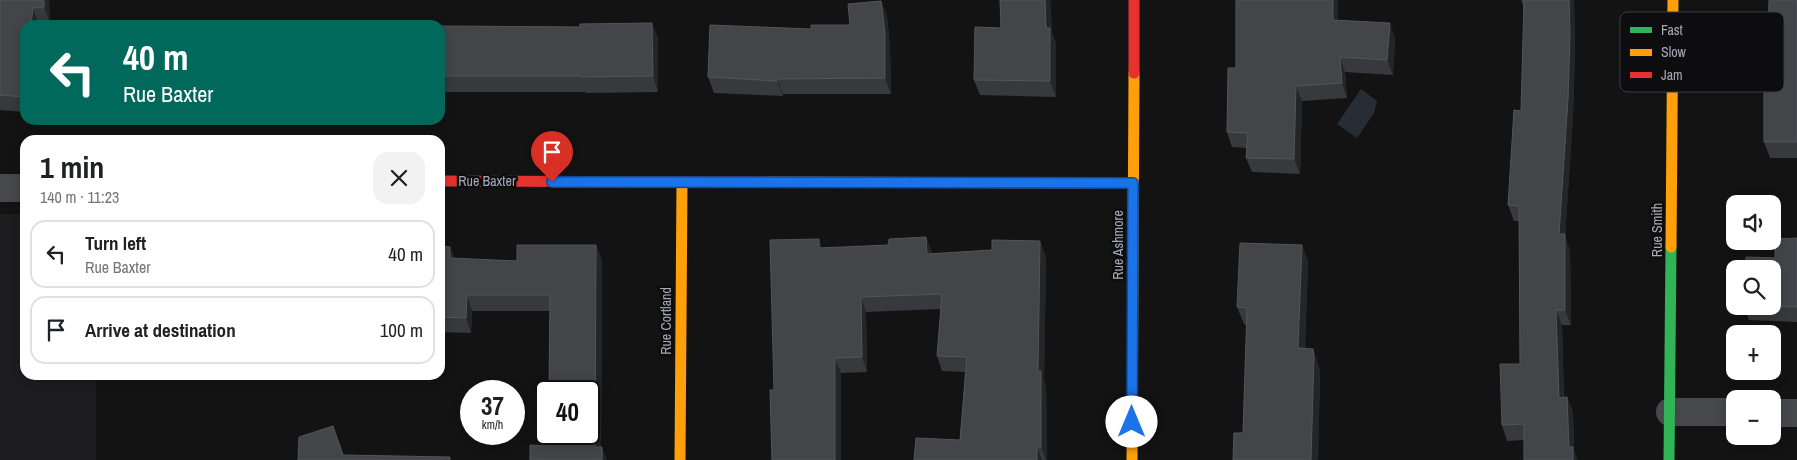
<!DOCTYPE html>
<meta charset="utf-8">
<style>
body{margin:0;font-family:"Archivo Narrow",sans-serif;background:#f2f2f2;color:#202124;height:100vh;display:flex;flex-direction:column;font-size:19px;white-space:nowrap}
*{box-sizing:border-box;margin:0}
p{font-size:16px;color:#757577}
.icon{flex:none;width:28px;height:28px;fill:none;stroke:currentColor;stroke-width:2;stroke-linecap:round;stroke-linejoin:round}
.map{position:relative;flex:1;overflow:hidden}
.sheet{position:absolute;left:20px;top:135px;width:425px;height:245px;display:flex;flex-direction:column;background:#fff;border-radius:15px;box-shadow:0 2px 12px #0003}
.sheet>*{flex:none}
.guide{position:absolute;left:20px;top:20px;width:425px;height:105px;border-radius:15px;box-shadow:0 2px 12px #0003;background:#00695c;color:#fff;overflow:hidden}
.fabs{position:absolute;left:1726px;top:195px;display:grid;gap:10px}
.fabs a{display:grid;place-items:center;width:55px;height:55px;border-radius:10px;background:#fff;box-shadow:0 2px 12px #0003;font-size:25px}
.speed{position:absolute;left:460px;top:380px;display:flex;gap:10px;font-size:25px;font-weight:700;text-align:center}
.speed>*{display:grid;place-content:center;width:65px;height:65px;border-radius:50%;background:#fff;box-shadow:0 2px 12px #0003;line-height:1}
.speed small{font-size:12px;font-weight:400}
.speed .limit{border:2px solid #111;border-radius:8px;background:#fff;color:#111}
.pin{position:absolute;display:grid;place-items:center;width:42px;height:42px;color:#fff;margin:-51px -21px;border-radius:50% 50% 50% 0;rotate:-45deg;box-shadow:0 0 5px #0007}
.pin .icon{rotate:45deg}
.me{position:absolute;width:55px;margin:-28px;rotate:0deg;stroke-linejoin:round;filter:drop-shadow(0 0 4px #0008)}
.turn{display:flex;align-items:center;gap:18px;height:105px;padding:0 20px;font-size:22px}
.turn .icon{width:65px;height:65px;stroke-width:2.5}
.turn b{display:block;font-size:35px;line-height:42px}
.round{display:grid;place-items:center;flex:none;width:52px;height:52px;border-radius:15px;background:#f2f2f2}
.head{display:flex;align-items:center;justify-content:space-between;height:85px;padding:0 20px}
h1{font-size:30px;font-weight:800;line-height:38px}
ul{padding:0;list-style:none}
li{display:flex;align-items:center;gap:15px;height:68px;margin:0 10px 8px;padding:0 10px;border:2px solid #e0e0e0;border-radius:15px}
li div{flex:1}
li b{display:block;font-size:19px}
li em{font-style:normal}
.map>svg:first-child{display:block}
</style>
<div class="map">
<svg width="1797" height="460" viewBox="0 0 1797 460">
<rect width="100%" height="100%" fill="#131313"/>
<!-- built -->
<polygon fill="#1d1d20" points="0,214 25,214 25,375 96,375 96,460 0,460"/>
<!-- water -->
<polygon fill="#272d34" points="1361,89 1377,101 1374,113 1357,138 1337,124"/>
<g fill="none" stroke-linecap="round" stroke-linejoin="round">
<!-- street -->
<g stroke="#47484b" stroke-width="28">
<polyline points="0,188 25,188"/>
<polyline points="1670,412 1735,412"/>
<polyline points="1772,413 1797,413"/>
</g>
<!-- fast -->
<polyline stroke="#30b455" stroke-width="11" points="1669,460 1671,247"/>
<!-- slow -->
<g stroke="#ff9f0a" stroke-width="11">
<polyline points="769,182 1133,183"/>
<polyline points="1671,247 1673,0"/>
<polyline points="680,460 682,182"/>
<polyline points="1132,460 1134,73"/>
</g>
<!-- jam -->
<g stroke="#e5322d" stroke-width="11">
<polyline points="1134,73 1134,0"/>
<polyline points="440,181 769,182"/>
</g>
</g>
<!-- wall -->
<g fill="#38393c">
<polygon points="0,0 49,0 50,23 25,25 25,112 0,110"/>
<polygon points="1000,0 1050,0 1052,33 1056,44 1056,97 980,95 974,80 1001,28"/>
<polygon points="1236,0 1338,0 1338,20 1395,38 1393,75 1345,72 1347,98 1302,101 1300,174 1252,172 1246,158 1247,148 1232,147 1227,132 1236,68"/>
<polygon points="1521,0 1574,0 1575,49 1573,115 1565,237 1570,250 1571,325 1562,325 1564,397 1567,397 1573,413 1574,450 1524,440 1507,441 1502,425 1520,364 1519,221 1514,221 1508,205 1521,111 1524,8"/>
<polygon points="1797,0 1797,158 1770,158 1764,142 1767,66"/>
<polygon points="881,1 887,16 890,48 891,94 783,94 783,96 714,93 708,77 811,29 850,25"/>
<polygon points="652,23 658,39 658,92 586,93 586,92 440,92 440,26 580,27"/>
<polygon points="926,237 932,254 992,250 1040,241 1046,257 1044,381 1046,386 1047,460 914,460 960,440 965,372 942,371 937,356 941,309 866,312 867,372 841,373 841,460 772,460 819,239 822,248 888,245"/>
<polygon points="1797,238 1797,322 1749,320 1744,306 1772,306 1775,258"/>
<polygon points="596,245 602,261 601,447 549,446 550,311 472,311 471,333 440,332 440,246 450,247 455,259 517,261"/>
<polygon points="1302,245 1308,262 1305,349 1319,366 1320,372 1318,460 1233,460 1243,433 1247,325 1244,324 1237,307"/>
</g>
<!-- shaded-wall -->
<g fill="#242526">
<polygon points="44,0 49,0 50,23 44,7"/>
<polygon points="1045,0 1050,0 1052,33 1056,44 1056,97 1050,81"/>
<polygon points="1333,0 1338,0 1338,35 1333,20"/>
<polygon points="1569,0 1574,0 1575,49 1573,115 1565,237 1570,250 1571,325 1565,310 1559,234"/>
<polygon points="881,1 887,16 890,48 891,94 885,78"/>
<polygon points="33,8 38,23 38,25 31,25"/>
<polygon points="652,23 658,39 658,92 653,76"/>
<polygon points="1390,23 1395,38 1393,75 1387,60"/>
<polygon points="1340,57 1345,72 1347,98 1342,83"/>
<polygon points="777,79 783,94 783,96 777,81"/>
<polygon points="1296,86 1302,101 1300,174 1294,159"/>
<polygon points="926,237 932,252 933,269 927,254"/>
<polygon points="819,239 824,254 819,248"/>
<polygon points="1040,241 1046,257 1044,381 1046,386 1047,460 1046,460 1041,447 1038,371"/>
<polygon points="596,245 602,261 601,460 595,447"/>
<polygon points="1302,245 1308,262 1304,366 1298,348"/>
<polygon points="450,247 456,262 450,258"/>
<polygon points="467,295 472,311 471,333 466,318"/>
<polygon points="861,297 866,312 867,372 862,357"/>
<polygon points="1556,310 1562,325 1564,413 1559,398"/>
<polygon points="1313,349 1319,366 1320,372 1318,460 1311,460"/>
<polygon points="835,358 841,373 841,460 835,460"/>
<polygon points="1567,397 1573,413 1574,450 1578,460 1573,460 1569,447"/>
<polygon points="1037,446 1042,460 1037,460"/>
<polygon points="602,447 607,460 602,460"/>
</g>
<!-- building -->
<g fill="#444549" stroke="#53555a">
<polygon points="0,0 44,0 44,7 33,8 31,25 25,25 25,97 0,95"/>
<polygon points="1000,0 1045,0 1046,28 1050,28 1050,81 974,80 975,27 1001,28"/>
<polygon points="1236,0 1333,0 1333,20 1390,23 1387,60 1340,57 1342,83 1296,86 1294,159 1246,158 1248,133 1227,132 1228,68 1236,68"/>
<polygon points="1524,0 1569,0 1570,33 1568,99 1559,234 1565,234 1565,310 1556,310 1559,398 1567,397 1569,447 1573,447 1573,460 1524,460 1524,424 1502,425 1500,364 1520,364 1519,206 1508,205 1514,110 1521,111"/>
<polygon points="1769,0 1797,0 1797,142 1764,142 1764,67 1767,66"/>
<polygon points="881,1 885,33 885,78 777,79 777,81 708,77 710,25 811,29 811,25 850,25 848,4"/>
<polygon points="231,21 342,22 412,25 231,25"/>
<polygon points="117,23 228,25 117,25"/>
<polygon points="652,23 653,76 581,77 581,76 440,76 440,26 580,27 580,24"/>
<polygon points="926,237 927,254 992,250 992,240 1040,241 1038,371 1041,371 1041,447 1037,446 1037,460 914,460 916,438 960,440 967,357 937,356 942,294 861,297 862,357 835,358 835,460 772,460 770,390 774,390 770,240 819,239 819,248 888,245 889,239"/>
<polygon points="1797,238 1797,307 1770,306 1772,306 1772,269 1746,269 1746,257 1775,258 1775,239"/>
<polygon points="1240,243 1302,245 1298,348 1313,349 1314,355 1311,460 1233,460 1234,433 1243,433 1247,308 1237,307"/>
<polygon points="517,245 596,245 595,447 602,447 602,460 530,460 530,445 549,446 549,434 589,434 589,391 549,391 550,295 467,295 466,318 440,317 440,246 450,247 450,258 517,261"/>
<polygon points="333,426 343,455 450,457 450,460 298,460 299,437"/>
</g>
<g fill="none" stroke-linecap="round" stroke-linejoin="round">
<!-- route casing -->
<g stroke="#114b97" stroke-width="12">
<polyline id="route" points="552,182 1133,183 1132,422"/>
</g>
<!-- route -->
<use href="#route" stroke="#1a73e8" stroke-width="9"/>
</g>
<g text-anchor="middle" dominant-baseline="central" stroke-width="5" stroke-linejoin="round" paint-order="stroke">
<!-- street labels -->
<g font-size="14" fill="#a4a9b4" stroke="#0d0d0f">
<text x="487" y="181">Rue Baxter</text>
<text transform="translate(1657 230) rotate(-90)">Rue Smith</text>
<text transform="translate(1118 245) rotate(-90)">Rue Ashmore</text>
<text transform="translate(666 321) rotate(-90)">Rue Cortland</text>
</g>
</g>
<!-- legend -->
<rect x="1620" y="12" width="164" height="80" rx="8" fill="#0d0d0f" stroke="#3a3c41" stroke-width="1"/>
<rect x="1630" y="27" width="22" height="6" fill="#30b455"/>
<rect x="1630" y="49" width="22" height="7" fill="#ff9f0a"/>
<rect x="1630" y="72" width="22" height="6" fill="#e5322d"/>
<g font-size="14" fill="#a4a9b4">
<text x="1661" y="35">Fast</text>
<text x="1661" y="57">Slow</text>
<text x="1661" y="80">Jam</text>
</g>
</svg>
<div class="fabs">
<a><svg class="icon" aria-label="sound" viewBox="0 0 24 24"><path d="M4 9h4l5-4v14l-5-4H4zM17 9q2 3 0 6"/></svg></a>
<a><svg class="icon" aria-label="search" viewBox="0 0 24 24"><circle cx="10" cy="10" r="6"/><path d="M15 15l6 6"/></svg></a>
<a>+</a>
<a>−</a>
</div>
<div class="speed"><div>37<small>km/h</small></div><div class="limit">40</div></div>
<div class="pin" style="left:552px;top:182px;background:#d93025"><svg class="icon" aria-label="arrive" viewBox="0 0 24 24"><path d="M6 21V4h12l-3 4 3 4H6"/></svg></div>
<svg class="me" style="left:1132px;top:422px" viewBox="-20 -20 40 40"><circle r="19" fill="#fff"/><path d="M0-13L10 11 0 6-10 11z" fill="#1a73e8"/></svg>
<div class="guide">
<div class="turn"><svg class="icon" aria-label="left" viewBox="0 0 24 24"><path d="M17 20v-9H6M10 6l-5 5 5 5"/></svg><div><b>40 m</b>Rue Baxter</div></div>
</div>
<section class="sheet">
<div class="head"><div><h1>1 min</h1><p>140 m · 11:23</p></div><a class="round"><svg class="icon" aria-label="close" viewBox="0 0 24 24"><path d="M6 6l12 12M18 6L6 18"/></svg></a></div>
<ul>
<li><svg class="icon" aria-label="left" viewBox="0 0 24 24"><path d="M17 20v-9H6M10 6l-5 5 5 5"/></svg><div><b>Turn left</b><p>Rue Baxter</p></div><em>40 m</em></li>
<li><svg class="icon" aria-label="arrive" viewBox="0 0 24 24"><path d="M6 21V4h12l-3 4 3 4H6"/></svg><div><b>Arrive at destination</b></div><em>100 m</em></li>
</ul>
</section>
</div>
